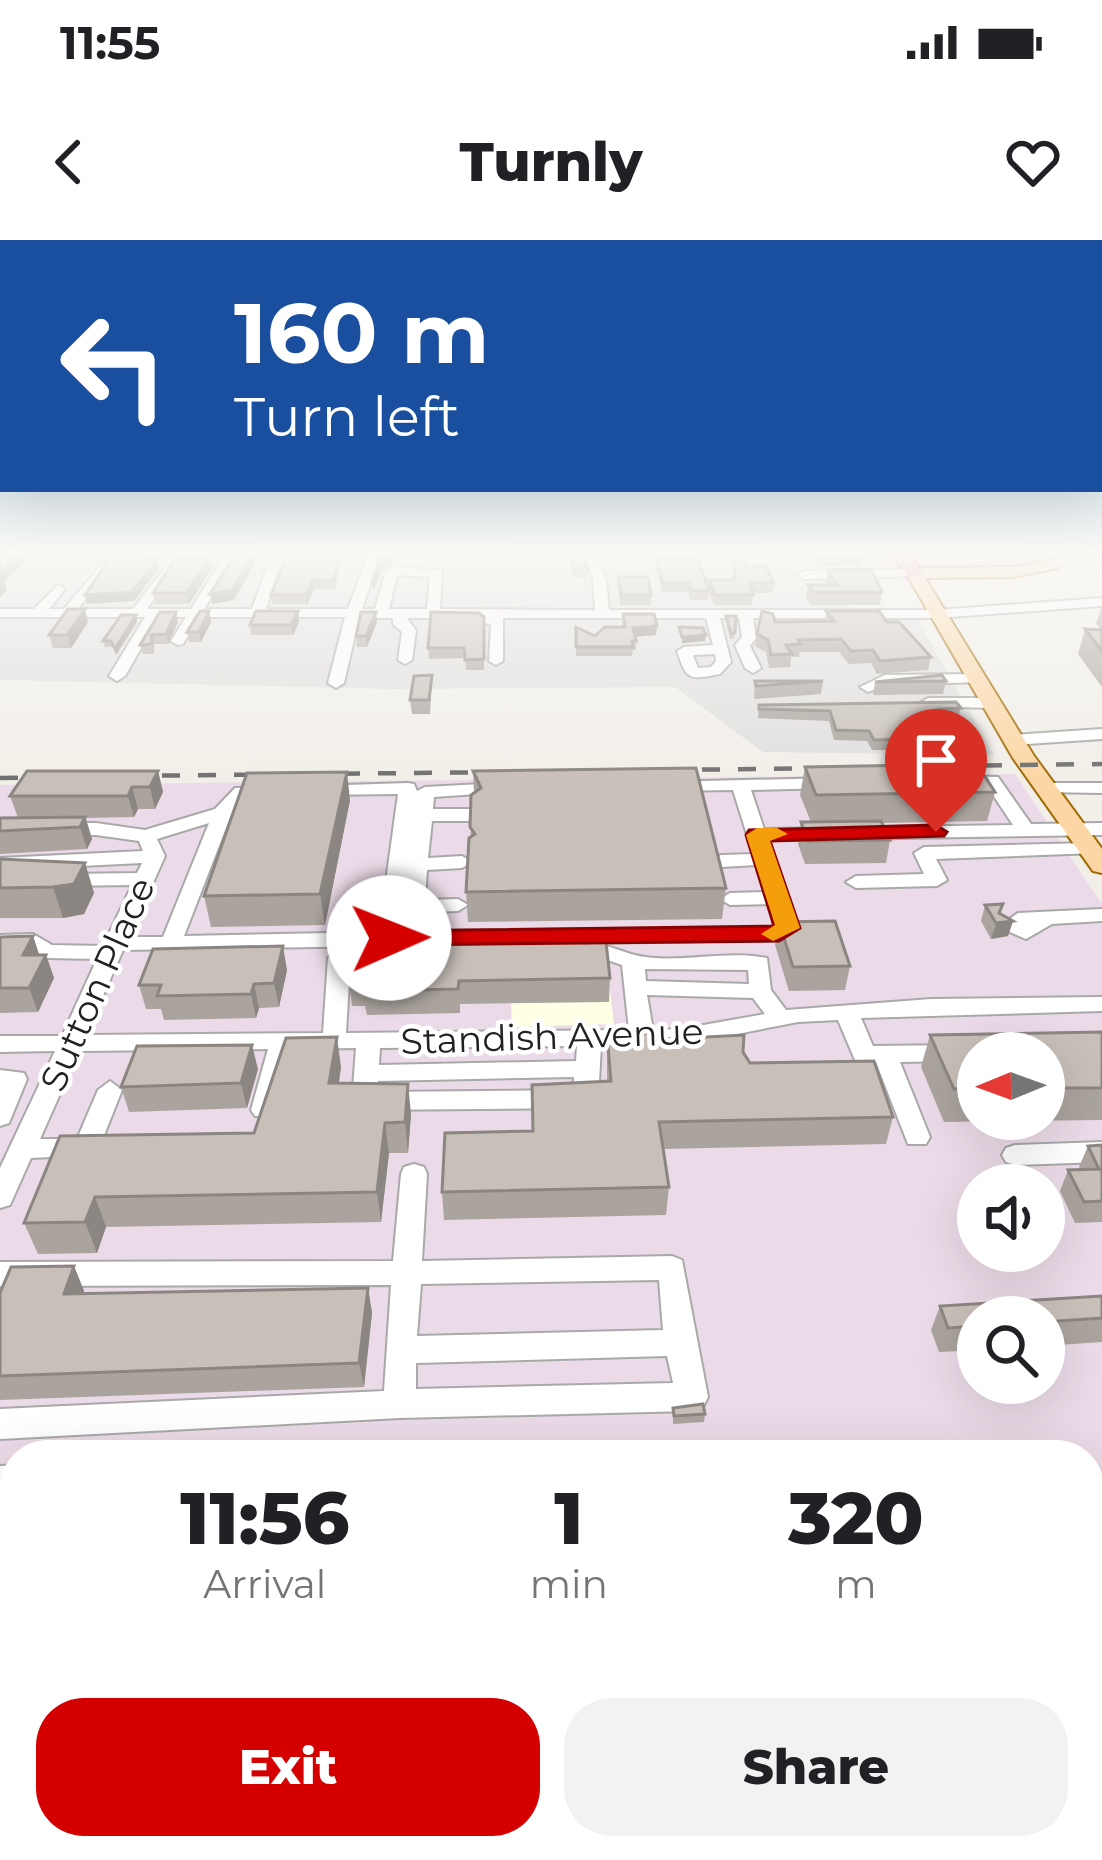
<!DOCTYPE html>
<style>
body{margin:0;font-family:Montserrat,sans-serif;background:#f2f2f2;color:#202124;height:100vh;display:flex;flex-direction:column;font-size:45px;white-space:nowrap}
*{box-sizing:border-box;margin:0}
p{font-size:39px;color:#757577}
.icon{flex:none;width:66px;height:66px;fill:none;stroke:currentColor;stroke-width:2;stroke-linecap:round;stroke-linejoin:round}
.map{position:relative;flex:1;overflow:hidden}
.details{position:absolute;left:0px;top:1200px;width:1104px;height:420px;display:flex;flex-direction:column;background:#fff;border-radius:48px 48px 0 0;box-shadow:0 12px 48px #0002}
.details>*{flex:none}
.hud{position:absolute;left:0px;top:0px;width:1104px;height:252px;box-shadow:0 12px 48px #0002;background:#1a4fa0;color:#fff;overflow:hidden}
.needle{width:78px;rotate:269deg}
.buttons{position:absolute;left:957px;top:792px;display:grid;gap:24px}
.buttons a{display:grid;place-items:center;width:108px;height:108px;border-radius:50%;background:#fff;box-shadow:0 12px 48px #0002;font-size:60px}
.pin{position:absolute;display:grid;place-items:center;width:102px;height:102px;color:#fff;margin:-123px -51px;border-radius:50% 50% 50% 0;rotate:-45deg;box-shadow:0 0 12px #0007}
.pin .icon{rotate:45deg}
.me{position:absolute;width:132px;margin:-66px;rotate:89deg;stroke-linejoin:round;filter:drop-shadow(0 0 9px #0008)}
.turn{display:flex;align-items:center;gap:42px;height:252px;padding:0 36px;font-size:54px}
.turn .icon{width:156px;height:156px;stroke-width:2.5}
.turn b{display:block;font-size:84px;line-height:102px}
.eta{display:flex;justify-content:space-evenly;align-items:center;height:204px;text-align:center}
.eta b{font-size:72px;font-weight:800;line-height:84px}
.cta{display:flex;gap:24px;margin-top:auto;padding:24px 36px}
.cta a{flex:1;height:138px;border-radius:48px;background:#d40000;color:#fff;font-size:48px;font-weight:800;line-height:138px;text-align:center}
.cta a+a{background:#f2f2f2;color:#202124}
.status{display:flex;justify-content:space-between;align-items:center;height:84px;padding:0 60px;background:#fff;direction:ltr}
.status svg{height:33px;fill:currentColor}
header{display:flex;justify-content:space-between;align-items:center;height:156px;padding:0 36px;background:#fff;font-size:54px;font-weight:800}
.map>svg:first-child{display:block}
</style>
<div class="status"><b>11:55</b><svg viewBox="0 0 49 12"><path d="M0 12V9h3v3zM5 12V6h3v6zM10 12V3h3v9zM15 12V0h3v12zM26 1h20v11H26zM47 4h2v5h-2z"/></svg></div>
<header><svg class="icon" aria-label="back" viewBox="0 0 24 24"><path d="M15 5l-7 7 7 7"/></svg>Turnly<svg class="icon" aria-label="heart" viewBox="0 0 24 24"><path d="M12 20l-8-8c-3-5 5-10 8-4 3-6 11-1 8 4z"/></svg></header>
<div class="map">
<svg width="1102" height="1620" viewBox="0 0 1102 1620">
<rect width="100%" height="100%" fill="#f2efe9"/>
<!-- residential -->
<polygon fill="#e0dfdf" points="0,313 687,313 743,315 746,323 827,325 855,377 918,380 994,515 763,512 675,447 393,449 0,440"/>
<!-- industrial -->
<path fill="#ebdbe8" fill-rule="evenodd" d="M1015,534L1102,664V1620H0V545ZM978,813H1044V879H978ZM978,945H1044V1011H978ZM978,1077H1044V1143H978ZM15,1215H1089V1605H15Z"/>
<!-- education -->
<polygon fill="#ffffe5" points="607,726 614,784 512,787 510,729"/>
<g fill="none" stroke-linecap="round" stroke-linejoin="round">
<!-- minor casing -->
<g stroke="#a9a9a9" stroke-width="4">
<g id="minor">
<path d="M233,313H248L232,323L204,369H252L266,330L272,326L278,330L266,369H348L366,320L362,313H374L378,320L362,369H375L386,331L392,327L442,330L440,369L595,370L593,338L586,321L592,317C608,328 607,352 609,370H937L1102,358V366L937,378H753L756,398L750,406L761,428L753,433L745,428L735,405L742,397L739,378H720L731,422L720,434C689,440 687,441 677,411L684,407L713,405L706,378H503V421L496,425L489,421L491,384L484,383L482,378H407L416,391L412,420L405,424L398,420L402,392L393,384V378H359L344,443L336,448L328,443L345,377H199L183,404L178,405L171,401L186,377H159L125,436L117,441L109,436L145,377H0V369H34L58,345L65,349L49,369H64L104,322L110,326L78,369H133L168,324L174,328L147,369H191L223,318ZM397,335L430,337L427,369H389ZM715,414L716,421L711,427L698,428L693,415Z"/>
<polygon points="1075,313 1092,313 1055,328 1045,325"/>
<polygon points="914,329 920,333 919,336 804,339 798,335 804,331"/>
<polygon points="977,434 985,439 982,442 887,445 868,452 860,447 885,435"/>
<polygon points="928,458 991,458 999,463 991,468 922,466 920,463"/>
<polygon points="1102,489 1102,499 1014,505 1006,500 1014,495"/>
<path d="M958,536L998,537L1031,584L1102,583V595L768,600L799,688L779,700L123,710L86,795L323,793L328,718C342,707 378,706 392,717L381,724H350L346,793L629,790L622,725L599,717L570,716L567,711C587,696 609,707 631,714C673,726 723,709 767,718L771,750L786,770L931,759L1102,757V771L861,778L873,806L956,805L968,813L956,821L900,822L930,897L926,904H908L876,822L855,820L838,780L798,782L681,805L601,806L598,859L585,868L365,870L352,861L356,808L292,809L277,870L273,876H255L251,870L268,809L79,811L40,899H77L98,850L110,841L122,850L99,908L95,915L31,918L10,965L0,968V928L55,811L0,812V796H62L97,719L47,718L28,707H0V695L33,694L52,705L103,706L132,645L0,647V635L137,633L142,623L0,630V618L143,611L139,601L96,595L0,594V582L96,583L145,590L215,569L235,548L278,547V555L246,557L231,575L184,696L379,692L398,554L319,555L310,550L313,546L408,543L414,544L417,551L425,547L501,543L507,544V552L434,557L433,569H469L478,575L469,581H432L428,618L462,616L472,622L462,628L427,630L425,660L458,659L468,665L458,671L403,673L400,691L774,688L770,664L730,665L720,659L730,653L766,652L757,625L721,627L711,621L721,615L753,614L733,550L668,551L662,550V542L833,538L842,543L833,548L751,550L764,589L1013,585L987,546L952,545L949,541ZM209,583L163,697H129L165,616L157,599ZM645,729L748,730L749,744L646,741ZM647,755L753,758L765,774L681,789L653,790ZM577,806L576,821L379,825L380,808ZM574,837L573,850L378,852V841Z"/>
<polygon points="1046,543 1102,543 1102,553 1040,552 1040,544"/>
<polygon points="1089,603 1099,609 1096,613 936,619 947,640 937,646 856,648 846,642 856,636 924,634 914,613 924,607"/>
<polygon points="1102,669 1102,681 1052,684 1026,699 998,687 1018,673"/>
<polygon points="0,830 24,833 27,839 9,883 0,886"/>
<polygon points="1102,902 1102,922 1015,925 1006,922 1002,915 1006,908 1015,905"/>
<path d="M414,924L424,927L427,934L422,1021L672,1016L682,1020L708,1157L703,1167L692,1171L400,1178L0,1199V1169L384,1151L391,1045L0,1046V1022L393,1021L401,934L404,927ZM659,1040L663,1090L417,1096L421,1044ZM667,1116L673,1143L416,1149V1123Z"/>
<polygon points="15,1225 15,1257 0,1258 0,1226"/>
<rect x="1089" y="1260" width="13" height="34"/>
<polygon points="0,1280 15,1283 15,1311 0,1314"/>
<rect x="1089" y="1388" width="13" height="38"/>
<polygon points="248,1605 304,1605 298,1620 241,1620"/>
<polygon points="408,1605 450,1605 453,1620 409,1620"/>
<polygon points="551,1605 593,1605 594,1620 550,1620"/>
<polygon points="612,1605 654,1605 655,1620 611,1620"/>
</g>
</g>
<!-- major casing -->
<g stroke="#a06b00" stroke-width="4">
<polygon id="major" points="1051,320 1059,325 1057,328 1014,337 925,338 1034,516 1102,609 1102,633 1093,631 1013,518 906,333 914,328 1014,327"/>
</g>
<!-- highway casing -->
<g stroke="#dc2a67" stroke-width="5">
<polygon id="highway" points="892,313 908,313 923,333 920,337 908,337"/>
</g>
<!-- minor -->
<use href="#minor" fill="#fff" fill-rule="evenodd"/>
<!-- major -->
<use href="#major" fill="#fcd6a4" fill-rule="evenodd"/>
<!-- highway -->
<use href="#highway" fill="#e892a2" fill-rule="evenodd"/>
<!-- rail -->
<g stroke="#707070" stroke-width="4.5" stroke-dasharray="18 18" stroke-linecap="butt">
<polyline points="948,526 1102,524"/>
<polyline points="666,530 840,528"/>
<polyline points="126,536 504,532"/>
<polyline points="0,538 54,537"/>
</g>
</g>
<!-- wall -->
<g fill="#aba49e" fill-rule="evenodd">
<polygon points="304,313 334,313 332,323 339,331 335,350 314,349 307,364 272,364 271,355"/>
<polygon points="569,313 588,313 584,317 588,328 588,337 573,337"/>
<polygon points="733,313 746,326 774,343 772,353 753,353 752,365 714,365 709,353 708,360 690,360 688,352 662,352 656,328 656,320 708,349 709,340 734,340"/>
<polygon points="808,313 864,313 861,325 816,326"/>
<polygon points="212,328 189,364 155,364 153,353"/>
<polygon points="828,330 882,352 880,365 811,365 806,359 808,345 827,345 826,343"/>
<polygon points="618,337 651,355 651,365 620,365"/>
<polygon points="1102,365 1102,447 1078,414 1085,389 1101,390 1096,384"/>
<polygon points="209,371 211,382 201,402 189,402 187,392"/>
<polygon points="298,371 299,382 293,395 251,395 250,385"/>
<polygon points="826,371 887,382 931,417 928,430 877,434 871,423 849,424 839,412 800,412 799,417 791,417 790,427 769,428 766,412 755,406 757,394 775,382 825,381"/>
<polygon points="160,372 178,382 168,404 154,404 154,414 143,414 140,405"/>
<polygon points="623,374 657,386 656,395 635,396 636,410 633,410 632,416 576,416 576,387 595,396 623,387"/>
<polygon points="726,376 736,376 734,399 730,399 726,382"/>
<polygon points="484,377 484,430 466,430 465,418 429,419 428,408"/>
<polygon points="88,382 71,408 53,408 49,395"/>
<polygon points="137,382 116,415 113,407 105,407 103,401"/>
<polygon points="377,382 367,407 357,407 356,396"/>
<polygon points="432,435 430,474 412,474 410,460"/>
<polygon points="755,441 823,441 821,454 754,459"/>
<polygon points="946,441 943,454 873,455 875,442"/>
<polygon points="759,465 961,468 958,478 946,479 953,489 951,500 912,501 910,510 872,510 867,501 834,500 829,481 758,478"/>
<polygon points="805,527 995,552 987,581 882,583 890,600 886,623 805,624 798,604 801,582 811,582 800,555"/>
<polygon points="158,531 163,552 155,569 138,569 134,577 86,578 92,599 87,609 0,614 0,578 18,578 10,556"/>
<polygon points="473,531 726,648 722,679 468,682 466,652 474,553"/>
<polygon points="350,560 325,685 211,687 204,656"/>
<polygon points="0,619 85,623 94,653 84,674 63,678 0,678"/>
<polygon points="1003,664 1000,674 1013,681 1008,696 991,699 981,681 985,665"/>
<polygon points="779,682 850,726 845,750 789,751 775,705"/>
<polygon points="33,696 39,715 46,715 54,738 38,772 0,773 0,697"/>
<polygon points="570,697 585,703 610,738 609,762 460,764 460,773 367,775 365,766 352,766 349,742 564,702"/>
<polygon points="287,730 279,767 259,768 256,778 164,780 161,769 146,769 139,745"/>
<path d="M1102,792V880L944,882L921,827L930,795ZM978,813H1044V879H978Z"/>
<polygon points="607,793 667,799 743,812 750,823 893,877 886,904 663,909 669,947 666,975 444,980 442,952 607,841"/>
<polygon points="341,827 339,843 411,874 408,913 389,913 381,982 106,987 97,1013 38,1014 24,983 254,893"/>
<polygon points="258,829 247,868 129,872 121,847"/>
<polygon points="1102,905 1102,982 1075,983 1060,951 1068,930 1080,929 1079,927 1088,906"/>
<polygon points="74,1026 84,1051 83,1054 368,1048 372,1073 364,1147 0,1160 0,1053"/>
<polygon points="1102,1056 1102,1102 1044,1106 1044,1077 978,1077 978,1110 939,1112 931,1090 940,1066"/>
<polygon points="673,1168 705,1174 704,1182 673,1184"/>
<polygon points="716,1605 957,1605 954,1610 893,1611 890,1615 717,1613"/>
</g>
<!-- shaded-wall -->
<g fill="#8b8681">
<polygon points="21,313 25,313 27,319 4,342 7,350 0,357 0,334"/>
<polygon points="154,313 158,313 159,329 134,361 87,364 85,355 148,320"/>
<polygon points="245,313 258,313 254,317 255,324 234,360 212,364 210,354"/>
<polygon points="392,313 394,313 392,323 382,330 373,351 372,343 381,321"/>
<polygon points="210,317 212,328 189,364 186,353"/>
<polygon points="313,340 314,349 307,364 306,355"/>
<polygon points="85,369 88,382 71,408 67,395"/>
<polygon points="209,371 211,382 201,402 199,392"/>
<polygon points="298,371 299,382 293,395 291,385"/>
<polygon points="176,372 178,382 168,404 166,394"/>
<polygon points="376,372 377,382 367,407 366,396"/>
<polygon points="136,375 137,382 116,415 115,409"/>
<polygon points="657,386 656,395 633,397 633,388"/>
<polygon points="706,395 705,401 682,403 682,397"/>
<polygon points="158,531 163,552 155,569 150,547"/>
<polygon points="347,532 350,560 325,685 320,654"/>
<polygon points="132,547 138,569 134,577 128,556"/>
<polygon points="85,577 92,599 87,609 80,587"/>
<polygon points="85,623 94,653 84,674 63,678 53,647"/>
<polygon points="1003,664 998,680 1013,681 1008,696 991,699"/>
<polygon points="33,696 41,720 23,715"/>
<polygon points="283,706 287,730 279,767 274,743"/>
<polygon points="46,715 54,738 38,772 29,748"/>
<polygon points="254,744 259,768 256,778 251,754"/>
<polygon points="337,797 341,827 334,873 329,843"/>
<polygon points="252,805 258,829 247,868 241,843"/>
<polygon points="408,844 411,874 408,913 405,882"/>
<polygon points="385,883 389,913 381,982 377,952"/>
<polygon points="95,957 106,987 97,1013 85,982"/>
<polygon points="74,1026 84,1051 74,1079 64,1054"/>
<polygon points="368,1048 372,1073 364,1147 359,1123"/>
<polygon points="26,1605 47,1605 43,1620 21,1620"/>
</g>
<!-- building -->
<g fill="#c7bfb8" stroke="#8b8681" stroke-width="3">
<polygon points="0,313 21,313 0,334"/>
<polygon points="113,313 154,313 148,320 157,320 132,352 85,355"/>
<polygon points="239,313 253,314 232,350 210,354 234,316"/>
<polygon points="304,313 331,313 328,323 338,323 334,341 313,340 306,355 271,355 288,314"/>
<polygon points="382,313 392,313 381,321 372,343"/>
<polygon points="571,313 583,313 588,328 573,328"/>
<polygon points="734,313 742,313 746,326 766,326 774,343 750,343 753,355 715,355 709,340 735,340"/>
<polygon points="816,313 862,313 863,315 817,316"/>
<polygon points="210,317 186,353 153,353 176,318"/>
<polygon points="698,319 709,351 691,351 689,343 663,343 656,320"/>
<polygon points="871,329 882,352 813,352 808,345 837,345 828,330"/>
<polygon points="618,337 648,337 651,355 621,355"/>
<polygon points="68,369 85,369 67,395 49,395"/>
<polygon points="200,371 209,371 199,392 187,392"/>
<polygon points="256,371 298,371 291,385 250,385"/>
<polygon points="762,371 773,374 775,382 834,381 826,371 879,371 887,382 899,382 931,417 880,421 873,410 851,411 841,399 798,400 801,404 786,405 792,414 771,415 768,400 757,394"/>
<polygon points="160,372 176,372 166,394 151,395 152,404 140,405"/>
<polygon points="361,372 376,372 366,396 356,396"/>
<polygon points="431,372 479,373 484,377 484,419 465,420 464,408 428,408"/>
<polygon points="623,374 654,374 657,386 633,388 636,401 632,401 633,407 576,407 576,387 595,396 605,387 625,387"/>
<polygon points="121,375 136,375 115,409 111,401 103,401"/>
<polygon points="726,376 736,376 735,393 731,393"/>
<polygon points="679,387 703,388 706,395 682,397"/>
<polygon points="1085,389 1102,390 1102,411"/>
<polygon points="432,435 429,460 410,460 414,436"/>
<polygon points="942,435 946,441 875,442"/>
<polygon points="755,441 823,441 756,446"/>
<polygon points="956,462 961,468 939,469 953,489 907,491 912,499 874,500 869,491 836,490 830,471 759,469 759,465"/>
<polygon points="977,524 995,552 816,555 805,527"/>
<polygon points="696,528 726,648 466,652 469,598 475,594 470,587 471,555 481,548 473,531"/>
<polygon points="27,531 158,531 150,547 132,547 128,556 10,556"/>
<polygon points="347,532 320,654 204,656 247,533"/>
<polygon points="85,577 80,587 0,591 0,578"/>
<polygon points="881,581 890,600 808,601 801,582"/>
<polygon points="0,619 85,623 74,644 53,647 0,648"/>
<polygon points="1003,664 999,673 1013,681 996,683 985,665"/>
<polygon points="835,681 850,726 793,727 779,682"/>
<polygon points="564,691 570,697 585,697 585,703 606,702 610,738 459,741 458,749 363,751 365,742 349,742 352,706 565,702"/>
<polygon points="33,696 23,715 46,715 29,748 0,748 0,697"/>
<polygon points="283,706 274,743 254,744 251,754 157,756 161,745 139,745 153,709"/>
<polygon points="1102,792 1102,848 1044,848 1044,813 978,813 978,849 954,849 930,795"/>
<polygon points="607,793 666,793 667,799 744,795 743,812 750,823 874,821 893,877 659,882 669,947 442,952 445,893 533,891 532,845 611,841"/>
<polygon points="337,797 329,843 408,844 405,882 385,883 377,952 95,957 85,982 24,983 60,896 254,893 286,798"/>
<polygon points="252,805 241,843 121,847 137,806"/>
<polygon points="1102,905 1102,961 1084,962 1068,930 1099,929 1088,906"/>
<polygon points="74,1026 64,1054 368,1048 359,1123 0,1136 0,1053 11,1027"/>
<polygon points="1102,1056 1102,1078 1044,1082 1044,1077 978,1077 978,1086 948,1088 940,1066"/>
<polygon points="703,1164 705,1174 674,1176 673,1168"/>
<polygon points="0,1316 15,1316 15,1605 26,1605 21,1620 0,1620"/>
</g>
<!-- sky -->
<linearGradient id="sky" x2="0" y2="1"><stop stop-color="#8fc0e4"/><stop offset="0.58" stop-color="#f9f8f5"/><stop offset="1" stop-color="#f9f8f5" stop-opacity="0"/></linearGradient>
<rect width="1102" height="539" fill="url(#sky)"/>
<!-- route -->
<polygon fill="#d40000" stroke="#8a0000" stroke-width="3" points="936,585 947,592 944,596 770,601 800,688 779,701 389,705 377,698 389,691 774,686 746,595 749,590"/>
<!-- slow -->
<polygon fill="#f59e0b" points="757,588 777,588 788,594 770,601 800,688 773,701 761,694 775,685 746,595"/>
<g text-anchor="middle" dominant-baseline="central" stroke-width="9" stroke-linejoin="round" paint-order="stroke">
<!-- street labels -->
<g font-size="36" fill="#222" stroke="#fff">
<text transform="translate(97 744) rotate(-66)">Sutton Place</text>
<text transform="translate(552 796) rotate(-2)">Standish Avenue</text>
</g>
</g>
</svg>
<div class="buttons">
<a><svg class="needle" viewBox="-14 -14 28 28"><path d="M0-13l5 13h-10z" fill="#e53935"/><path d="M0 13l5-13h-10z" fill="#757577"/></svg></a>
<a><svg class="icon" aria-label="sound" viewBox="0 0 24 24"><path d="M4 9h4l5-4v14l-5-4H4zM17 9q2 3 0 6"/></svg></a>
<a><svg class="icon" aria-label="search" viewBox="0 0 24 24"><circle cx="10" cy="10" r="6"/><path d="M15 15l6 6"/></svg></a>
</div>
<div class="pin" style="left:936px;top:592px;background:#d93025"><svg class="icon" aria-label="arrive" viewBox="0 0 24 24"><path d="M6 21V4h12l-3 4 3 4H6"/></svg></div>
<svg class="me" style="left:389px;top:698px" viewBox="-20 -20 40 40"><circle r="19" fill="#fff"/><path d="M0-13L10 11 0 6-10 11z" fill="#d40000"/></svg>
<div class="hud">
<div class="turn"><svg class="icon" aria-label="left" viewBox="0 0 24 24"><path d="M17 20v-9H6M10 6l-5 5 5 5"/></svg><div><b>160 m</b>Turn left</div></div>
</div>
<section class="details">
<div class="eta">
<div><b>11:56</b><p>Arrival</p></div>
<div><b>1</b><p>min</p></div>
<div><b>320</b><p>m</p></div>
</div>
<div class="cta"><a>Exit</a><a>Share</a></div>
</section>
</div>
